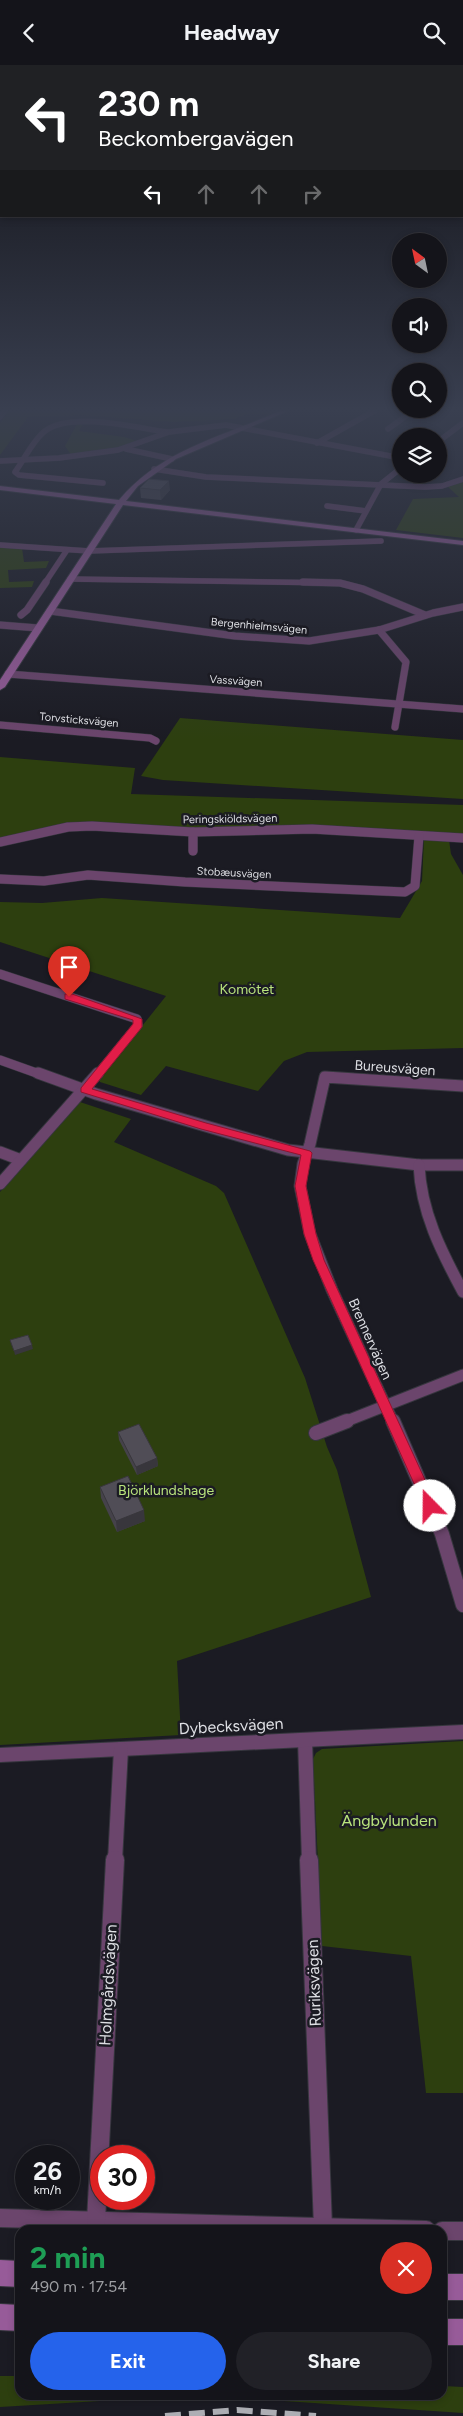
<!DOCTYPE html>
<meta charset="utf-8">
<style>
body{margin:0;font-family:Figtree,sans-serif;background:#212127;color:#f1f3f6;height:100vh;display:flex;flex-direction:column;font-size:19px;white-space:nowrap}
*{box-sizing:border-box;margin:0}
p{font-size:16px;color:#9d9ea2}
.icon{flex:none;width:28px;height:28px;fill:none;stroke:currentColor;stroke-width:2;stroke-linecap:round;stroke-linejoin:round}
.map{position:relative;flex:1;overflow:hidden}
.side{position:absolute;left:15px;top:2160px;width:432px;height:175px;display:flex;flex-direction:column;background:#14141a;border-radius:15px;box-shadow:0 2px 8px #0003,0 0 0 1px #333339}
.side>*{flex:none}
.banner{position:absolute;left:0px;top:0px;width:464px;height:152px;box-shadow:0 2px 8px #0003,0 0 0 1px #333339;background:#202124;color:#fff;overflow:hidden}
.needle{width:32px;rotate:327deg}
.tools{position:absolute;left:392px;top:168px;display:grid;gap:10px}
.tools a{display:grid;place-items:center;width:55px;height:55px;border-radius:50%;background:#14141a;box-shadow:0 2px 8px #0003,0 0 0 1px #333339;font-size:25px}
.speed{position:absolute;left:15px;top:2080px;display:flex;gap:10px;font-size:25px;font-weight:700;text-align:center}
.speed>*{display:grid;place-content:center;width:65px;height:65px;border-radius:50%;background:#14141a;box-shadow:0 2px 8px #0003,0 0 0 1px #333339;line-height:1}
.speed small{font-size:12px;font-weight:400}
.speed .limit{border:8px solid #d22;background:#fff;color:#111}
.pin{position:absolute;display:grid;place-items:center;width:42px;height:42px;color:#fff;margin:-51px -21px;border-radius:50% 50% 50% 0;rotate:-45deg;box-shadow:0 0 5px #0007}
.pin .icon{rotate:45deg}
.me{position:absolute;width:55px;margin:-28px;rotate:338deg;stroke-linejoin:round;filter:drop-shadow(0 0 4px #0008)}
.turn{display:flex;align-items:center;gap:18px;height:105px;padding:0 15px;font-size:22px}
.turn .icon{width:65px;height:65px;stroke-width:2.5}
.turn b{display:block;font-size:35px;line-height:42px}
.lanes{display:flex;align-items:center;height:48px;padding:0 15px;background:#0003;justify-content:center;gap:25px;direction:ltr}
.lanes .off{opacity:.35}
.round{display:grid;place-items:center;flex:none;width:52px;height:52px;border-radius:26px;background:#212127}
.summary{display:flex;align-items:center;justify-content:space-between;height:85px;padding:0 15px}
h1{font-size:30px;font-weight:700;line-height:38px;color:#1e9e55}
.button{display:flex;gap:10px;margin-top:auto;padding:10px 15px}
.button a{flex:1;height:58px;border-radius:30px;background:#2563eb;color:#fff;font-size:20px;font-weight:700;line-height:58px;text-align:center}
.button a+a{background:#212127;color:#f1f3f6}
header{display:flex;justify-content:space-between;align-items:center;height:65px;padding:0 15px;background:#14141a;font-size:22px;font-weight:700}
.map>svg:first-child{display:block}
</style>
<header><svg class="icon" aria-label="back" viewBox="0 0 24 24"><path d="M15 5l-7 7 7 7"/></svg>Headway<svg class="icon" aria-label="search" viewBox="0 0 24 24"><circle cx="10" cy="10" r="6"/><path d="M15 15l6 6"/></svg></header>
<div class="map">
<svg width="463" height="2351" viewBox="0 0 463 2351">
<rect width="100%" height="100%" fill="#1b1b23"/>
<!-- green -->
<g fill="#2d3f0f">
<polygon points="9,346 275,346 268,350 250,348 234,354 174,357 81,350 28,352 0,390 0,358"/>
<polygon points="77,359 83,359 79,366 124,372 140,377 125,383 72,391 65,381"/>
<polygon points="463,415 463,473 396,465 413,434 459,432 446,420"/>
<polygon points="0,482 22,483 24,497 49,496 46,503 8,505 9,517 34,516 32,522 0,523"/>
<polygon points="180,653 463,675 463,734 163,715 141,711"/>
<polygon points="0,692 135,703 131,729 463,740 463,771 196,765 112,760 0,776"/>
<polygon points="424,773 449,775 451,789 463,810 463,983 307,987 284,996 258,1026 166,1001 141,1030 100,1017 99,1015 166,931 0,877 0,837 42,838 102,833 400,853 422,816"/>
<polygon points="80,1037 131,1054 114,1077 216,1121 224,1128 305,1313 327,1382 337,1405 371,1532 177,1596 181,1670 0,1680 0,1127"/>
<polygon points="463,1676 463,2028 426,2028 411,1891 322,1881 313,1694 316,1688 322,1684"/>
<polygon points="0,2311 20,2311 20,2330 442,2330 443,2321 463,2322 463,2348 240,2333 133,2334 0,2342"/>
</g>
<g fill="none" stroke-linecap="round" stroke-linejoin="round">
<!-- street-far5 casing -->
<g stroke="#36363e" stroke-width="6">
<g id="street-far5">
<polyline points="0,352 5,346"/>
<polyline points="388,364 413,346"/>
<polyline points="439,376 463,358"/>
<polyline points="317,378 374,346"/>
<polyline points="126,384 172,394"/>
<polyline points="0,396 59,393 118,385 169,367 226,360 401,393"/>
<polyline points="154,404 206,412 425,422 442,421 463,414"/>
<path d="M103,418L19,410L15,407C24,395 33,375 45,366C71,346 136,363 167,367"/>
<polyline points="327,441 366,446"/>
<polyline points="356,465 381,419 401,403"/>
<polyline points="0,480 89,486 381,476"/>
<polyline points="70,514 338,518"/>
<polyline points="45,518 67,485"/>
</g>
</g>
<!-- street-far4 casing -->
<g stroke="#36363e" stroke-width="8">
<g id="street-far4">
<polyline points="303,517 340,518 363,524 425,550"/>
<polyline points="50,546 235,571 309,576 379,565 433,548 463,542"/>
<polyline points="21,550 27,545 46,517"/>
<polyline points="0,560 38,563"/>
<polyline points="379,565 406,597 395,662"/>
<polyline points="8,609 463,644"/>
<polyline points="0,660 150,673 156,676"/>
</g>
</g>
<!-- street-far3 casing -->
<g stroke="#36363e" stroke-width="10">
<g id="street-far3">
<polyline points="193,767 193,786"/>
<polyline points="0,777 68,762 92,761 193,767 312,764 463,773"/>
<polyline points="0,814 44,816 88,810 185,817 405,827 415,821 419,771"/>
<polyline points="0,909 137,954 138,960 97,1010"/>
<polyline points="0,995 42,1010"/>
</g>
</g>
<!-- street-far2 casing -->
<g stroke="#36363e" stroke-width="13">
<g id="street-far2">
<polyline points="38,1008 96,1029 288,1085 419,1100 463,1100"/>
<polyline points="0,1087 21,1095"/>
<path d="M419,1100C421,1147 441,1186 463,1227"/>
<polyline points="0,1119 98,1008"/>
<polyline points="344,1357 463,1310"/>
<polyline points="393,1357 332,1225 310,1169 300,1121 303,1099 310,1079 325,1012 463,1021"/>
</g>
</g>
<!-- street-far1 casing -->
<g stroke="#36363e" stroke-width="16">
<g id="street-far1">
<polyline points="393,1356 442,1469 463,1540"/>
<polyline points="316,1368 347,1356"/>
<polyline points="305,1675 309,1796"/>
<polyline points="0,1690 463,1667"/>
<polyline points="115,1796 121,1684"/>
</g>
</g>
<!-- street casing -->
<g stroke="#36363e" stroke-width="20">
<g id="street">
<polyline points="309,1795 323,2162"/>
<polyline points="0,2153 426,2165"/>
<polyline points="96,2156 115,1795"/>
<polyline points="442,2166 463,2166"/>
</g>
</g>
<!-- secondary casing -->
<g stroke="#36363e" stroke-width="2">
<g id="secondary">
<path d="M280,346H288L176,394L138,421L126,436L463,476V480L123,440L5,622L0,625V615L116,439L0,425V421L119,435C162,384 222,372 280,346Z"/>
<polygon points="0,2195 20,2196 20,2222 0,2221"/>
<rect x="442" y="2209" width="21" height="26"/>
<polygon points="0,2239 20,2240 20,2266 0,2265"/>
<rect x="442" y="2254" width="21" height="26"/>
</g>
</g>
<!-- street-far5 -->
<use href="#street-far5" stroke="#6b456c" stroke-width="5.5"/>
<!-- street-far4 -->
<use href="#street-far4" stroke="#6b456c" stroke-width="7"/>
<!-- street-far3 -->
<use href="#street-far3" stroke="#6b456c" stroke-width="9"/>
<!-- street-far2 -->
<use href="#street-far2" stroke="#6b456c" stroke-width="11"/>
<!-- street-far1 -->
<use href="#street-far1" stroke="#6b456c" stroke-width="14"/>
<!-- street -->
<use href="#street" stroke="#6b456c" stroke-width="18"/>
<!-- secondary -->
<use href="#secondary" fill="#975b99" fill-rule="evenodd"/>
<!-- rail -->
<polyline stroke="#adaeb4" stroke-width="6" stroke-dasharray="16 8" stroke-linecap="butt" points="165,2351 237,2345 316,2351"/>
</g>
<!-- wall -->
<g fill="#45424a">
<polygon points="140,423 170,425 161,435 141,433"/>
<polygon points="118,1367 157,1393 158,1401 137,1410 119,1375"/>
<polygon points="100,1422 145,1456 117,1467 101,1433"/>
</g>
<!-- shaded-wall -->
<g fill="#38363c">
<polygon points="169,416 170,425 161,435 160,425"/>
<polygon points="32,1280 33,1284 15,1290 14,1286"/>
<polygon points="157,1393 158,1401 137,1410 136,1402"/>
<polygon points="144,1445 145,1456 117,1467 116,1456"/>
</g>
<!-- building -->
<g fill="#504d56" stroke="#38363c">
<polygon points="149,414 169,416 160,425 140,423"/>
<polygon points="28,1270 32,1280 14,1286 10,1275"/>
<polygon points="139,1359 157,1393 136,1402 118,1367"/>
<polygon points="128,1411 144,1445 116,1456 100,1422"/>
</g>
<!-- sky -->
<linearGradient id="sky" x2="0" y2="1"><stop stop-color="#0f0f13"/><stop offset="0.51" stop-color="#393f50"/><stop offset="1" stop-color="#393f50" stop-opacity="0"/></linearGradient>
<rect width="463" height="675" fill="url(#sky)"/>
<!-- route -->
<polygon fill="#e11d48" stroke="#92132f" points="65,929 72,929 142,954 142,962 92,1024 206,1058 310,1086 312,1088 306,1121 316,1169 324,1195 437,1441 435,1445 426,1445 313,1195 304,1169 295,1121 301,1090 201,1064 81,1027 81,1023 133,959 133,955 65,934"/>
<g text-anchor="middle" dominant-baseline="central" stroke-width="5" stroke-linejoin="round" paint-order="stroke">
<!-- far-street labels -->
<g font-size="11" fill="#dedfe4" stroke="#1b1b23">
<text transform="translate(259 561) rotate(5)">Bergenhielmsvägen</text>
<text transform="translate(236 616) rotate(4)">Vassvägen</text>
<text transform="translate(79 655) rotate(5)">Torvsticksvägen</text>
<text transform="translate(230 754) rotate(-1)">Peringskiöldsvägen</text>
<text transform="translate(234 808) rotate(3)">Stobæusvägen</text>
</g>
<!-- park labels -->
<g font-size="14" fill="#b9e47d" stroke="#1b1b23">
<text x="247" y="924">Komötet</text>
<text x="166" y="1425">Björklundshage</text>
</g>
<!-- street labels -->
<g font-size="14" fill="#dedfe4" stroke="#1b1b23">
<text transform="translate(395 1003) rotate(4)">Bureusvägen</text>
<text transform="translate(370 1274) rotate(66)">Brennervägen</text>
</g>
<!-- near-street labels -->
<g font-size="16" fill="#dedfe4" stroke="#1b1b23">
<text transform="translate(231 1661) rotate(-3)">Dybecksvägen</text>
<text transform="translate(314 1918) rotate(-92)">Ruriksvägen</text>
<text transform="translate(108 1920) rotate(-87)">Holmgårdsvägen</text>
</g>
<!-- near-park labels -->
<g font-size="16" fill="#b9e47d" stroke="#1b1b23">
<text x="389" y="1755">Ängbylunden</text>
</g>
</g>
</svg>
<div class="tools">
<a><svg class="needle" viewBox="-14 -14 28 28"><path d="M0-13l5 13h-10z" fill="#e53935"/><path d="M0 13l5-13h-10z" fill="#9d9ea2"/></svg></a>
<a><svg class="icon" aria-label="sound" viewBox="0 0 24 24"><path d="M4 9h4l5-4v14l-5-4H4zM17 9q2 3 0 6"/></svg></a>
<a><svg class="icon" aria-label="search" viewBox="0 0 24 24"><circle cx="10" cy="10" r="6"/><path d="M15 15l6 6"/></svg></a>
<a><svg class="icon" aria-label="layers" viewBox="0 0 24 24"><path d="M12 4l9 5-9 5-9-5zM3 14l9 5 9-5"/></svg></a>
</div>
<div class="speed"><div>26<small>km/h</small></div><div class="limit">30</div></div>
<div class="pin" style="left:69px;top:932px;background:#d93025"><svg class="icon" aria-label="arrive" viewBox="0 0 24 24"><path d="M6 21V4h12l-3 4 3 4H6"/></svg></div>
<svg class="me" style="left:430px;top:1441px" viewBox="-20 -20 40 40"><circle r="19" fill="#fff"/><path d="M0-13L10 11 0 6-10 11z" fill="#e11d48"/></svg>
<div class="banner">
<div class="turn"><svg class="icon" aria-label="left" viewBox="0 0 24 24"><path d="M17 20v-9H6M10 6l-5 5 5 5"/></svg><div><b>230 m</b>Beckombergavägen</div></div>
<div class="lanes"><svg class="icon" aria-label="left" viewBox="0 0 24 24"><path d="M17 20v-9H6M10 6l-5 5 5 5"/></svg><svg class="icon off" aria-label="ahead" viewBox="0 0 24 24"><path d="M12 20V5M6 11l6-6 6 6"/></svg><svg class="icon off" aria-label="ahead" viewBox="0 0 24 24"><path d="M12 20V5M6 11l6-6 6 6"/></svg><svg class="icon off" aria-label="right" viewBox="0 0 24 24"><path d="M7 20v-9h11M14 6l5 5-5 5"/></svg></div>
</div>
<section class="side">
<div class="summary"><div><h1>2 min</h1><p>490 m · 17:54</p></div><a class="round" style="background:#d93025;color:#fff"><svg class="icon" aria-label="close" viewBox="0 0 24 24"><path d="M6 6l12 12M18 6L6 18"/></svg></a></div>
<div class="button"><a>Exit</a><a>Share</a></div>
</section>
</div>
